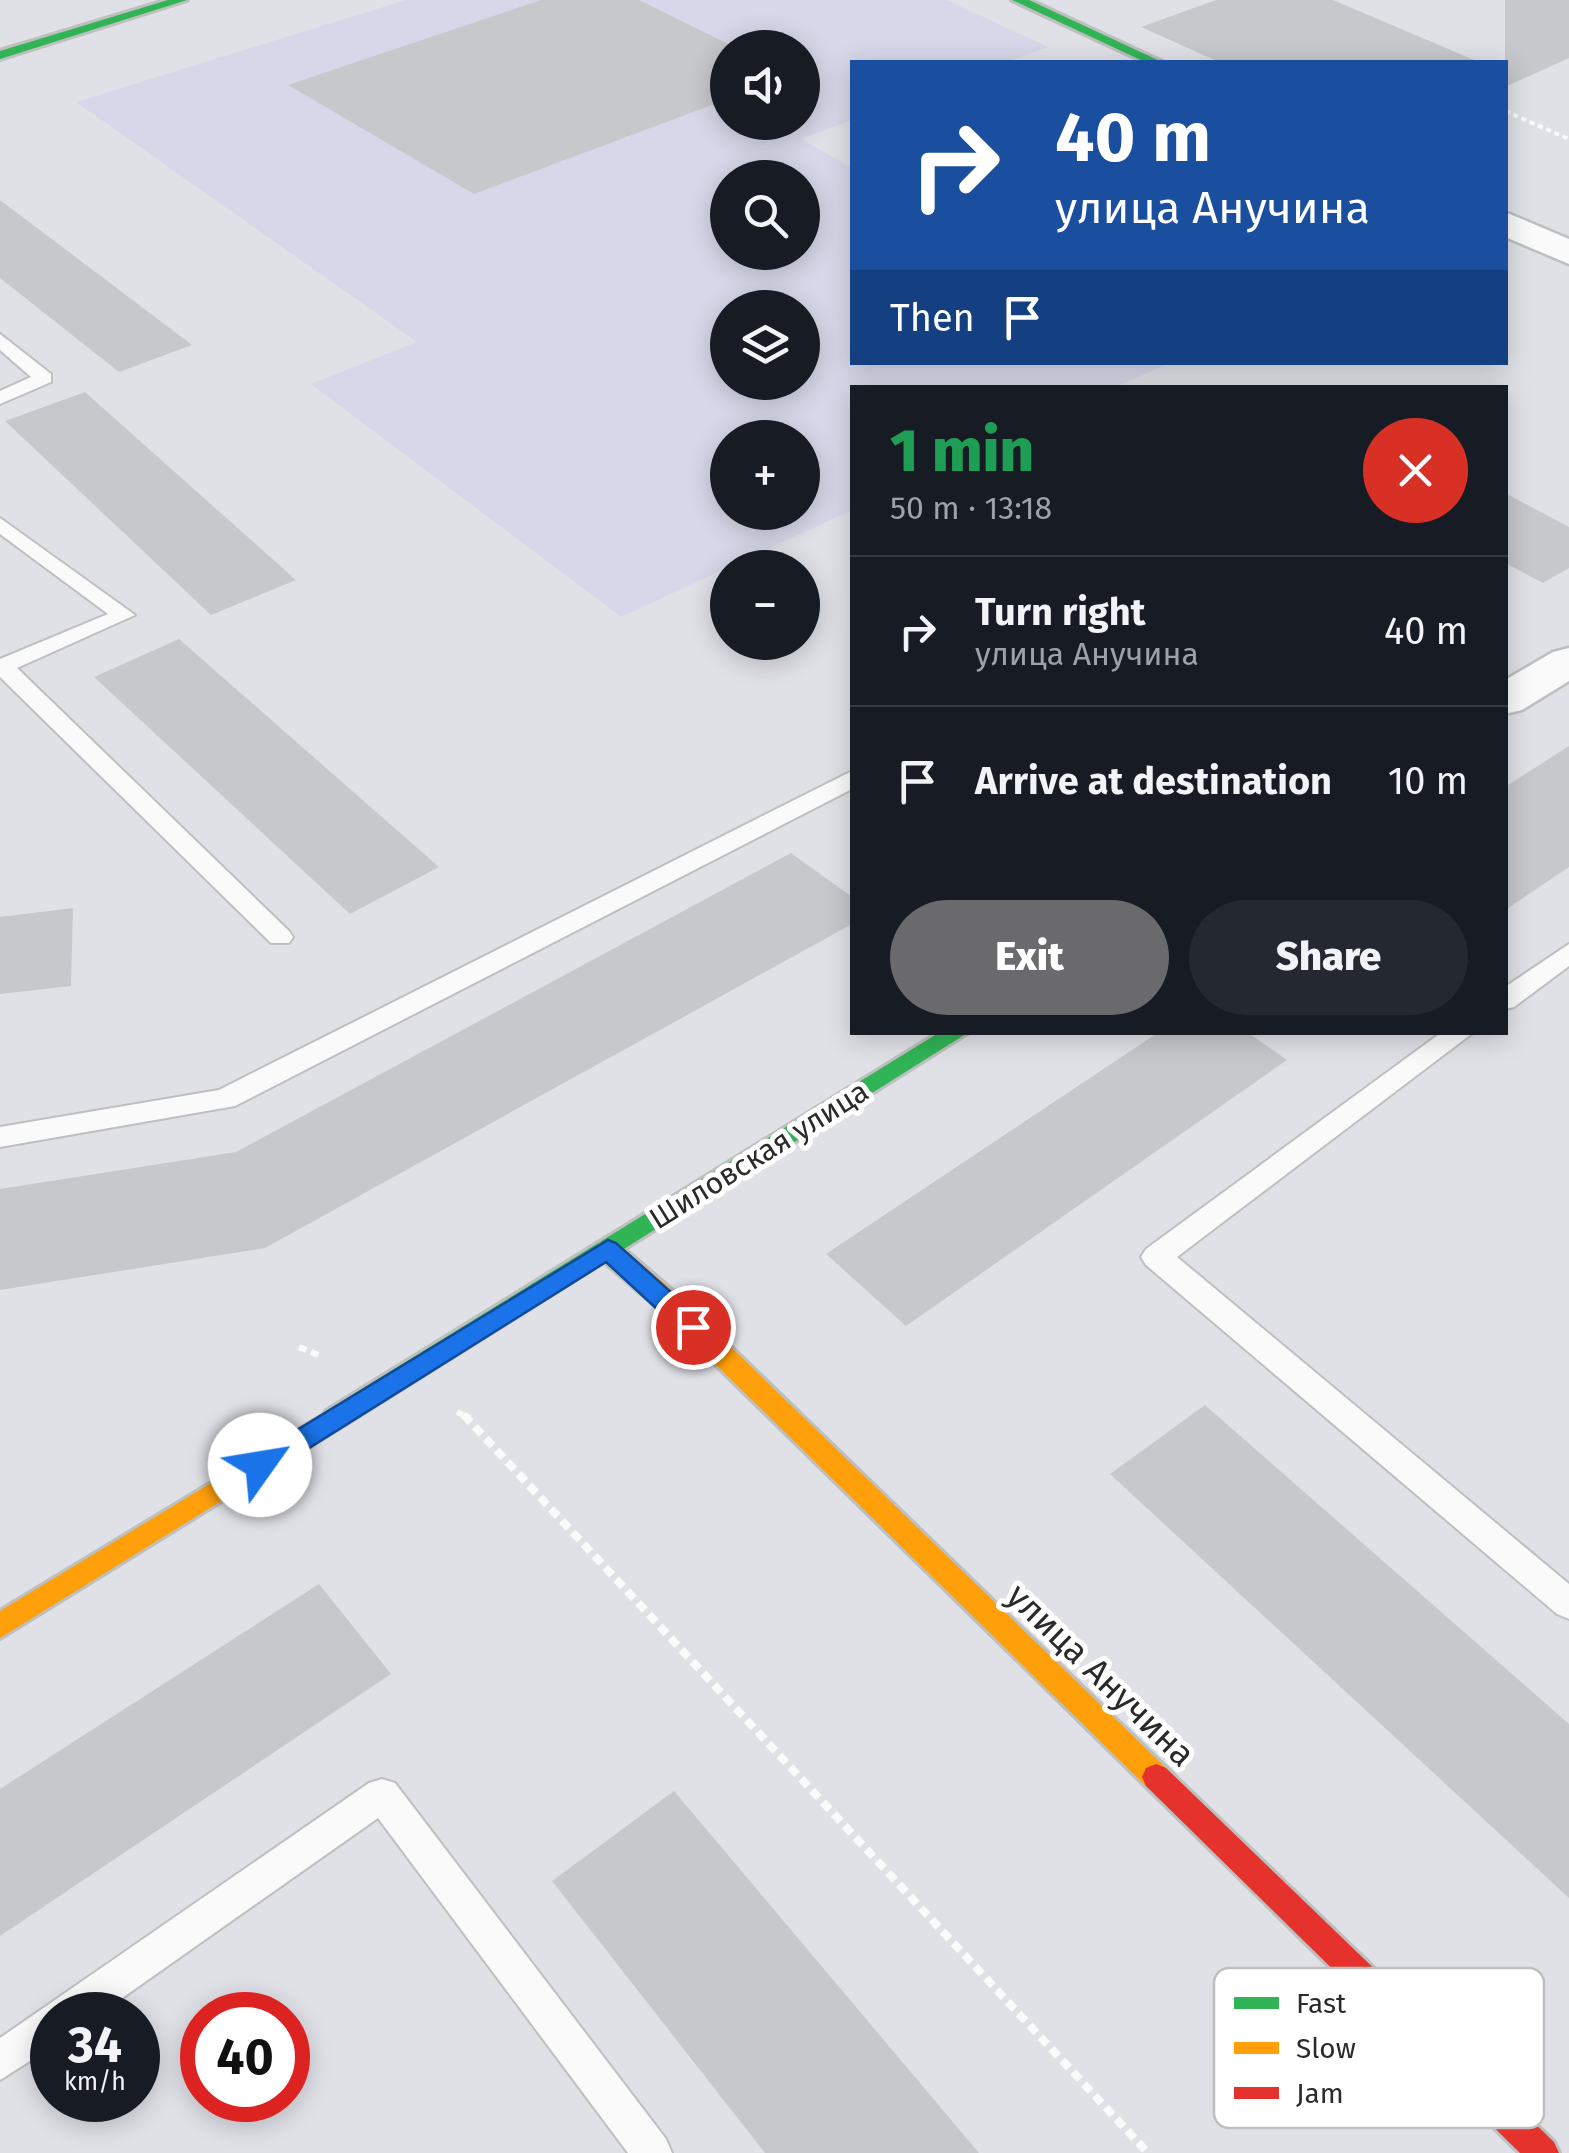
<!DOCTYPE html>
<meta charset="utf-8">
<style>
body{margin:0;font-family:"Fira Sans",sans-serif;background:#242831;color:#f1f3f6;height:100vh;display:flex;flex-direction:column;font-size:38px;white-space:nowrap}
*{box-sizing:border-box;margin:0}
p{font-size:32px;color:#9ea1a6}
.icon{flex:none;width:55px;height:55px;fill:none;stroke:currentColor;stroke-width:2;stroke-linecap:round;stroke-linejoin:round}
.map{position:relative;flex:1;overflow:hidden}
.details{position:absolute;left:850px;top:385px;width:658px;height:650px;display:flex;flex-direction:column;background:#171b24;border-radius:0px;box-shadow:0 5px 25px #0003}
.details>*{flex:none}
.guide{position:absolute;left:850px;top:60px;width:658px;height:305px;border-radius:0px;box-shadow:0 5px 25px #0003;background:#1a4fa0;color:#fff;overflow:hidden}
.controls{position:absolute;left:710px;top:30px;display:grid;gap:20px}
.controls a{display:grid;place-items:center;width:110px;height:110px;border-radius:50%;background:#171b24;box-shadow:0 5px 25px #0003;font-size:50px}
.speed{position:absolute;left:30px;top:1992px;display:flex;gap:20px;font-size:50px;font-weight:700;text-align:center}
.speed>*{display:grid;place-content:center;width:130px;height:130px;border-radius:50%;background:#171b24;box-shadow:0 5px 25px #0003;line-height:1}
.speed small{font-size:25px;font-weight:400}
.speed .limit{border:15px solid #d22;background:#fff;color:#111}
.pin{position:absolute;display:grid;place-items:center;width:85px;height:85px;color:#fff;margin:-42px;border:5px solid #fff;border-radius:50%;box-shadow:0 2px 10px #0007}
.me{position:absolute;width:110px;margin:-55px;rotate:58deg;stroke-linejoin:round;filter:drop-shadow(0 0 8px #0008)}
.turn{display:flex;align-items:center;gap:35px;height:210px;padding:0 40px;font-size:45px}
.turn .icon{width:130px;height:130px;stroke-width:2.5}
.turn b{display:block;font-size:70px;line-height:85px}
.then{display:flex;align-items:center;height:95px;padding:0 40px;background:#0003;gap:20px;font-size:38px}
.round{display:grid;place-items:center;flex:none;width:105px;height:105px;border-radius:52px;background:#242831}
.head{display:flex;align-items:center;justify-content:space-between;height:170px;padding:0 40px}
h1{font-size:60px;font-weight:800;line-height:75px;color:#1e9e55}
.cta{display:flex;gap:20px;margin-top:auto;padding:20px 40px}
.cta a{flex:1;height:115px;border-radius:60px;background:#6a6a6c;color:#fff;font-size:40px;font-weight:800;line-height:115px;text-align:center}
.cta a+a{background:#242831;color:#f1f3f6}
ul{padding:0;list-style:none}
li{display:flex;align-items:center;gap:30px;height:150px;padding:0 40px;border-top:2px solid #363941}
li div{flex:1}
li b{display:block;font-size:38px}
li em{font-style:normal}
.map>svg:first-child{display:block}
</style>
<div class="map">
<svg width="1569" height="2153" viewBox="0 0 1569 2153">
<rect width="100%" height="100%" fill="#e0e1e7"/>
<!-- education -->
<path fill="#d6d8e9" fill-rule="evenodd" d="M406,0H947L1048,47L1007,62H852V120L801,139L852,168V362L1170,363L1116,387L852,388V510L621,617L311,384L417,342L76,102ZM728,48H802V122H728ZM728,178H802V252H728ZM728,308H802V382H728ZM728,438H802V512H728Z"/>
<!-- building -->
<g fill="#c7c8cc">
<polygon points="541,0 639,0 728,44 728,99 474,194 288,85"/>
<polygon points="1216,0 1333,0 1479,62 1219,62 1141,27"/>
<polygon points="1505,0 1569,0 1569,58 1505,87"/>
<polygon points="0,200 192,345 119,372 0,278"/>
<polygon points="85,392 296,580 211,615 5,421"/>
<polygon points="1505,493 1569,527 1569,568 1543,583 1505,563"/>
<polygon points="179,639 439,867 350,914 94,677"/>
<polygon points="1569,746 1569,867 1505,910 1505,787"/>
<polygon points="791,853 852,897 852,924 265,1248 0,1290 0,1189 236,1152"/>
<polygon points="73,908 71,986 0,994 0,917"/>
<polygon points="1159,1032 1247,1032 1287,1060 906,1326 826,1254"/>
<polygon points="1205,1405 1569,1724 1569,1898 1110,1474"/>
<polygon points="319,1584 391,1674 0,1936 0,1789"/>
<polygon points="674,1791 979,2153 765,2153 552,1881"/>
</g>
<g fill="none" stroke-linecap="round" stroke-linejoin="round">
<!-- lane casing -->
<g stroke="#bebfbf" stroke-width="4">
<g id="lane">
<polygon points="0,334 51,374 51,382 0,404 0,391 31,377 0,350"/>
<polygon points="0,518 135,615 17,668 289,931 293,937 289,943 271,943 0,677 0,659 108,614 0,534"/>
<polygon points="852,771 852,789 235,1106 0,1147 0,1127 219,1090"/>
<polygon points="1569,944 1569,966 1514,1007 1505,1009 1505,987"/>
<polygon points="1442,1032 1474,1032 1177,1257 1569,1584 1569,1619 1557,1614 1146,1265 1141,1257 1146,1249"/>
<polygon points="382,1779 395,1783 666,2139 672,2153 628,2153 378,1818 98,2015 52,2015 52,2047 0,2080 0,2038 369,1783"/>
</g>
</g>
<!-- street casing -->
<g stroke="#bebfbf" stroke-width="5">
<g id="street">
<polygon points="1505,212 1569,239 1569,264 1505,237"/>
<polygon points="1569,648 1569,681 1522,710 1505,714 1505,680 1553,652"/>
</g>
</g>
<!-- fast casing -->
<g stroke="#bebfbf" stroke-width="6">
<g id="fast">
<polygon points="168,0 187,0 0,59 0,51"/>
<polygon points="1012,0 1029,0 1162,62 1145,62"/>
<polygon points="940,1032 969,1032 344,1425 335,1428 326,1425 322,1418 326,1411"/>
</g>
</g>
<!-- slow casing -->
<g stroke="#bebfbf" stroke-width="6">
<g id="slow">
<polygon points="608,1241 617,1243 674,1292 1166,1768 1170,1777 1166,1786 1156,1790 1146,1786 656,1306 599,1257 596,1250 599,1243"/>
<polygon points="335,1408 344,1411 348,1418 344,1425 0,1638 0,1611"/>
</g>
</g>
<!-- jam casing -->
<g stroke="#bebfbf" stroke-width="6">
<polygon id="jam" points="1156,1764 1166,1768 1554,2142 1559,2153 1520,2153 1146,1786 1142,1777 1146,1768"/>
</g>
<!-- path-far2 -->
<polyline stroke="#fafafb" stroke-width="4" stroke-dasharray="5 4" stroke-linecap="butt" points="1505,111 1569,139"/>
<!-- path-far1 -->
<g stroke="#fafafb" stroke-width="6" stroke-dasharray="8 5" stroke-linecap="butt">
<polyline points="299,1347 321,1356"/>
<polyline points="457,1412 470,1418"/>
</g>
<!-- path -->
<polyline stroke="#fafafb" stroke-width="8" stroke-dasharray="10 6" stroke-linecap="butt" points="464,1415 1148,2153"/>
<!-- lane -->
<use href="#lane" fill="#fafafb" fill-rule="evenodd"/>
<!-- street -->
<use href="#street" fill="#fafafb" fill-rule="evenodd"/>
<!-- fast -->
<use href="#fast" fill="#30b455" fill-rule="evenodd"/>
<!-- slow -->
<use href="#slow" fill="#ff9f0a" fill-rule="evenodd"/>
<!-- jam -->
<use href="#jam" fill="#e5322d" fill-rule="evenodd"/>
</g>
<!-- route -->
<polygon fill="#1a73e8" stroke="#114b97" stroke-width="2.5" points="608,1240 616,1243 702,1320 706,1327 702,1334 684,1334 606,1262 269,1473 260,1476 251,1473 247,1465 251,1458"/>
<g text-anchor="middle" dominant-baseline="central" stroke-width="10" stroke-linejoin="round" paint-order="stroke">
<!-- street labels -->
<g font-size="30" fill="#2a2a2a" stroke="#fff">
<text transform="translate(759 1155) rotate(-32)">Шиловская улица</text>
</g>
<!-- near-street labels -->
<g font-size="35" fill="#2a2a2a" stroke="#fff">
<text transform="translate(1101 1675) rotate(44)">улица Анучина</text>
</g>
</g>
<!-- legend -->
<rect x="1214" y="1968" width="330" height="160" rx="15" fill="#fff" stroke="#bfbfbf" stroke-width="2.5"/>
<rect x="1234" y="1997" width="45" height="12" fill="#30b455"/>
<rect x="1234" y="2042" width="45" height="12" fill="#ff9f0a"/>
<rect x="1234" y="2087" width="45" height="12" fill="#e5322d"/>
<g font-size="28" fill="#2a2a2a">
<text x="1296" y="2013">Fast</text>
<text x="1296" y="2058">Slow</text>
<text x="1296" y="2103">Jam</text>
</g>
</svg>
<div class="controls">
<a><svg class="icon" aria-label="sound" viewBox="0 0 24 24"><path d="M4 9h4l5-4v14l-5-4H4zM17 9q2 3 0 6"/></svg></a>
<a><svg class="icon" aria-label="search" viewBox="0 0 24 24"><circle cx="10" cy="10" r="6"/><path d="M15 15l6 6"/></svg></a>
<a><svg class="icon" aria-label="layers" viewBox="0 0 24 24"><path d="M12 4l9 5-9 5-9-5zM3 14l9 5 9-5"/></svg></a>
<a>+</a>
<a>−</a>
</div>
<div class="speed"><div>34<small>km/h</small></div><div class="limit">40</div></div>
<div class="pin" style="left:693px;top:1327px;background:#d93025"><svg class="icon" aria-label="arrive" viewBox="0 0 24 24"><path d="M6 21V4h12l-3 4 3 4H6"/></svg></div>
<svg class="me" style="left:260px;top:1465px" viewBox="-20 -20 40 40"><circle r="19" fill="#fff"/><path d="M0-13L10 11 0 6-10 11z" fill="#1a73e8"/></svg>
<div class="guide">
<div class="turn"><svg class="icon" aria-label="right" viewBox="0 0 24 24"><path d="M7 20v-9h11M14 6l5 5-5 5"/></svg><div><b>40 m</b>улица Анучина</div></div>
<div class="then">Then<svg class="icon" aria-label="arrive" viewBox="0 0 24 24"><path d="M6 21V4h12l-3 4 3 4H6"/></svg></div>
</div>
<section class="details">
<div class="head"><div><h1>1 min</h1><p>50 m · 13:18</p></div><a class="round" style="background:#d93025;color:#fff"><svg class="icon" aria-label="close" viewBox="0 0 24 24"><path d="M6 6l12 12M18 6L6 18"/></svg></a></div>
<ul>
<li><svg class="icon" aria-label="right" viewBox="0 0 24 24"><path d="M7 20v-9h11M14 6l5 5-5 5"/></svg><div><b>Turn right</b><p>улица Анучина</p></div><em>40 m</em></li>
<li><svg class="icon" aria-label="arrive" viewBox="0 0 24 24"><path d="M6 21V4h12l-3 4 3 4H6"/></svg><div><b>Arrive at destination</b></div><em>10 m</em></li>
</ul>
<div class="cta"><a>Exit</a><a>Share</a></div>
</section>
</div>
